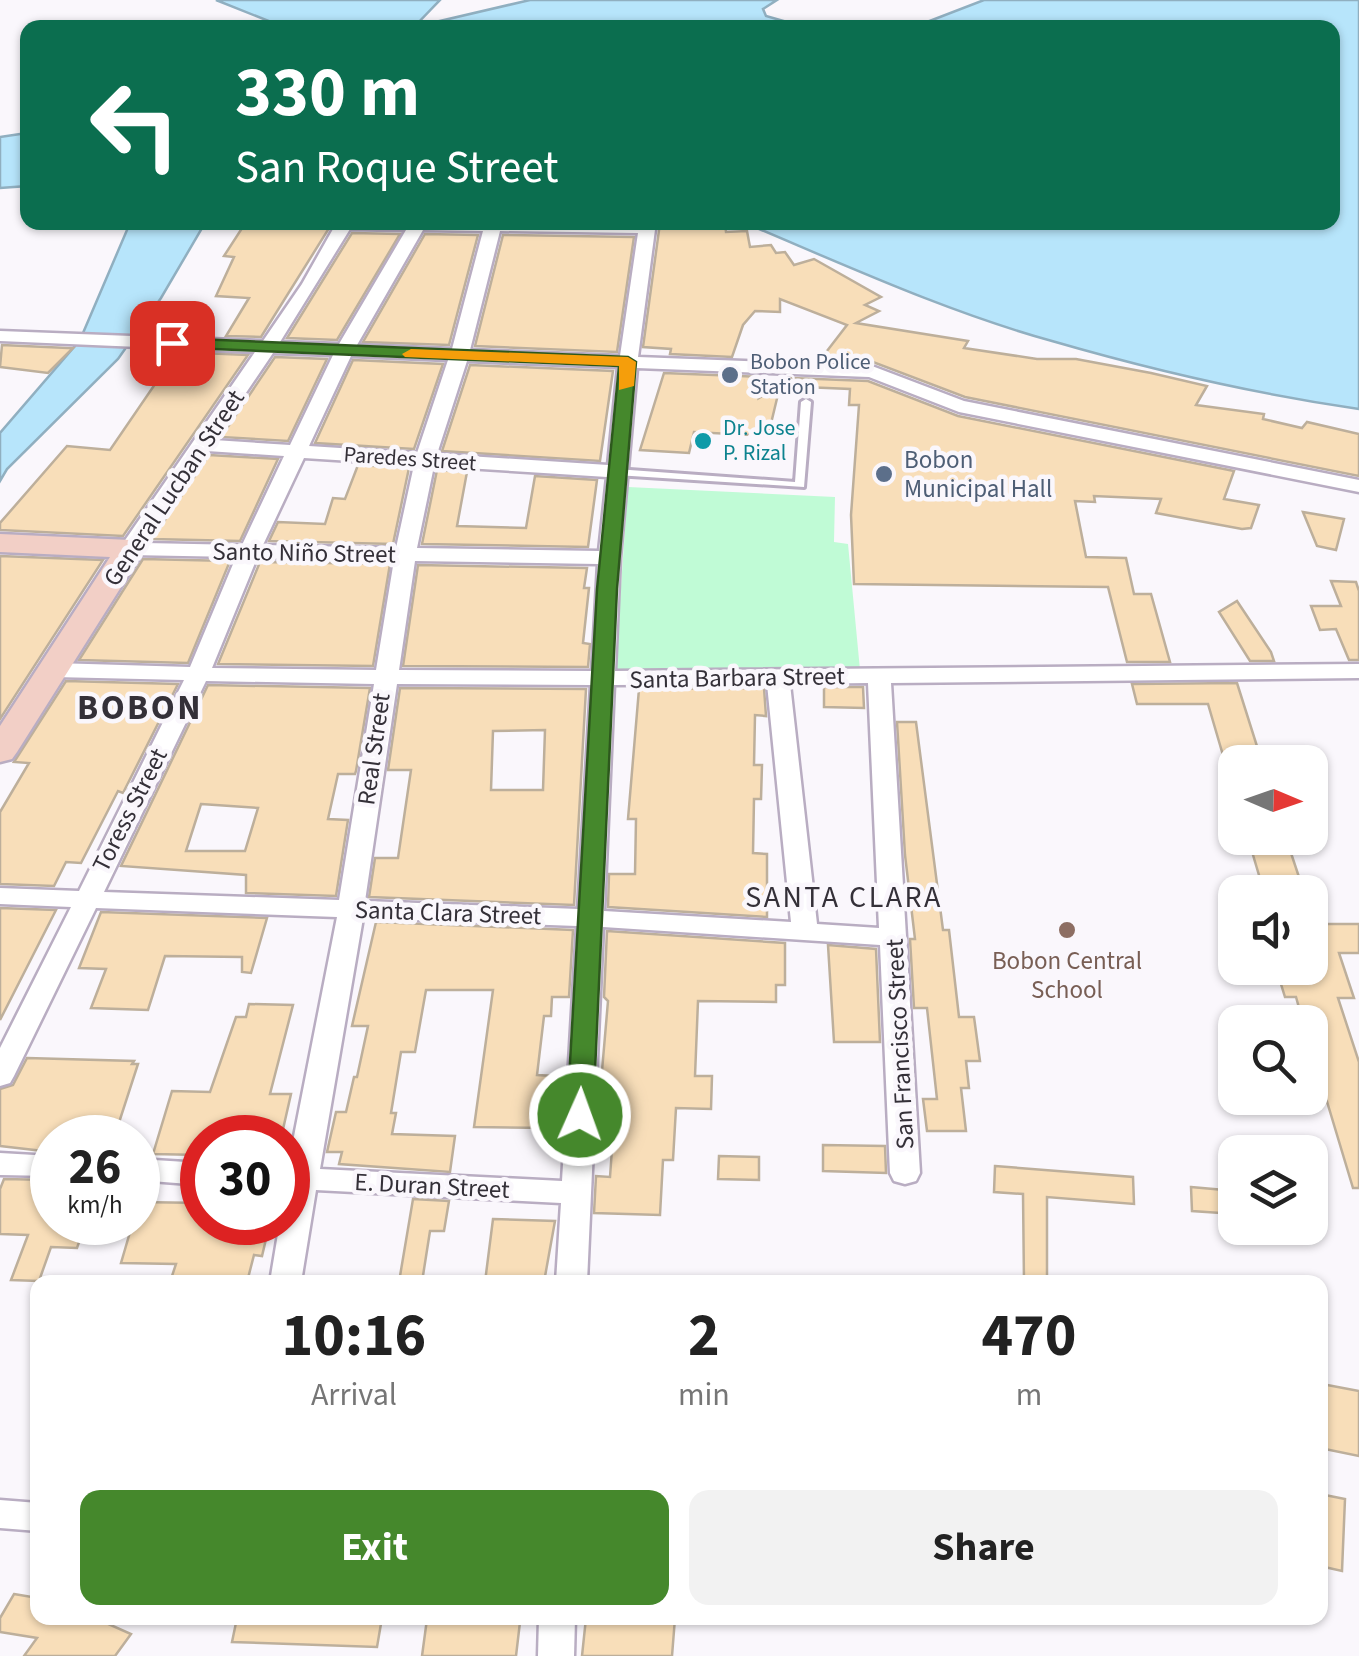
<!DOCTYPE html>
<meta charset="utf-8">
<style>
body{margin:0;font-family:"Source Sans 3",sans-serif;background:#f2f2f2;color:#222;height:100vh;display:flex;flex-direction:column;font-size:38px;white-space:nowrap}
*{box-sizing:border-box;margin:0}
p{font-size:32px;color:#767676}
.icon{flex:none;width:55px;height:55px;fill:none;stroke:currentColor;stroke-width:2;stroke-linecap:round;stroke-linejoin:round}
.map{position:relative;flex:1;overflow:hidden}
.side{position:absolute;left:30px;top:1275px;width:1298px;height:350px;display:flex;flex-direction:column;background:#fff;border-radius:20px;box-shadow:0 2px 8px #0004}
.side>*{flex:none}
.hud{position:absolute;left:20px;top:20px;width:1320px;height:210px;border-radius:20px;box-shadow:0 2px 8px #0004;background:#0b6e4f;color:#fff;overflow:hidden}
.needle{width:65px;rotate:92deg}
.controls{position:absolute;left:1218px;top:745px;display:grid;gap:20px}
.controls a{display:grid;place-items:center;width:110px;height:110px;border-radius:20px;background:#fff;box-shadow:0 2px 8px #0004;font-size:50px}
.speed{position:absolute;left:30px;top:1115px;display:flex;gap:20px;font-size:50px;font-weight:700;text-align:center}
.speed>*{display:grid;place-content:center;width:130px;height:130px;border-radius:50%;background:#fff;box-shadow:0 2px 8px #0004;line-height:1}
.speed small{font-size:25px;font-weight:400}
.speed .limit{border:15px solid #d22;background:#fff;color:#111}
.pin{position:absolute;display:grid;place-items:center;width:85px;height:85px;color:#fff;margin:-42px;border-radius:20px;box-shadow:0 5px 15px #0006}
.me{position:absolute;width:110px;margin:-55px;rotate:2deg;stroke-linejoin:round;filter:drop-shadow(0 0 8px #0008)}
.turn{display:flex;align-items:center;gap:35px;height:210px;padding:0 50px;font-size:45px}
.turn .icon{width:130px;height:130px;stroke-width:2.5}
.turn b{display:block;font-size:70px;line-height:85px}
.eta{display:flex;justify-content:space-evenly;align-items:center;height:170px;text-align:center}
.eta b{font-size:60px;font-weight:700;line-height:70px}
.button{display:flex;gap:20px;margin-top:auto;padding:20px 50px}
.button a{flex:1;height:115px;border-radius:20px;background:#45882c;color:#fff;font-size:40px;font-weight:700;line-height:115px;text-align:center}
.button a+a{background:#f2f2f2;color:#222}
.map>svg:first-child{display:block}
</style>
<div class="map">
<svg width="1359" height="1656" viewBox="0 0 1359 1656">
<rect width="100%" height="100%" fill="#faf7fc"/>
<!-- green -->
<polygon fill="#c0fbd6" points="628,487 835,497 834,542 848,544 860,670 615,672"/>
<!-- water -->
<g fill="#b7e5fb" stroke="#90afc0" stroke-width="2.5">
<polygon points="216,0 440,0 414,27 530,0 777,0 763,9 766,16 787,22 761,28 286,28"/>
<path d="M984,0H1359V409C1256,394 1152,370 1052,341C947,312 845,265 745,223L1332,222V28L914,27Z"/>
<polygon points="27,133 27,186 0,188 0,137"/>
<polygon points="130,223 205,223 161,298 118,359 7,469 0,481 0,433 80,340"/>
</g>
<!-- building -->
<g fill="#f8deb9" stroke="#bdaf9b" stroke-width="2.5" fill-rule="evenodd">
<polygon points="246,222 331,225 261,337 226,336 249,298 216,296 234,257 224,256"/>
<polygon points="660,223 725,224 726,232 747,231 750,247 771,245 776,253 785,252 794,265 814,259 881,297 865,305 879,311 856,323 968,341 964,348 1037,359 1076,359 1151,373 1207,386 1196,405 1264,414 1263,419 1302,428 1307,422 1359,434 1359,476 965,397 873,362 820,360 847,325 780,299 780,312 755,311 743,325 732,357 670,354 671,349 643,347"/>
<polygon points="352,233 400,234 337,340 287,338"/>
<polygon points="425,234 478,235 449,345 363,342"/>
<polygon points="503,235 634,237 617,352 475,346"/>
<polygon points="2,345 68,348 73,348 48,373 0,367"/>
<polygon points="177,352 248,355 123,536 0,530 0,523 67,446 110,450"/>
<polygon points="275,357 327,359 288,441 221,437"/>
<polygon points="353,360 443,364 414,449 315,443"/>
<polygon points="470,365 613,371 600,461 442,451"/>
<polygon points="664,373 764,377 759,398 792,378 868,381 958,416 1234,471 1224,499 1259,505 1251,528 1242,529 1156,513 1161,499 1094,496 1095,502 1075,501 1086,557 1126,558 1134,594 1151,594 1170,662 1127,662 1108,587 854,584 851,515 859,405 849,405 850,389 780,386 768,436 694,432 689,453 640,450"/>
<polygon points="209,455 278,459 240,541 152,539"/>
<polygon points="358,465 409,468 393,544 269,541 278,522 325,524 333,498 345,499"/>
<polygon points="437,470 467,472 457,526 526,528 535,476 597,480 588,547 422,544"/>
<polygon points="1303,512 1344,519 1336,550 1317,546"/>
<polygon points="0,556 103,560 0,719"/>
<polygon points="143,559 230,561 188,663 79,660"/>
<polygon points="260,562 390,564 373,666 218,664"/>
<polygon points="418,565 587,568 584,588 589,588 583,643 590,644 588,667 403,666"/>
<polygon points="1331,581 1356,582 1359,591 1359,660 1349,660 1336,629 1320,630 1311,606 1341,606"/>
<polygon points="1237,601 1271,652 1274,661 1250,661 1219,612"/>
<polygon points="66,681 178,684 123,793 118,791 81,863 66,862 54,886 0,884 0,812 29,763 14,762"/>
<polygon points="1237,683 1262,762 1225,762 1208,704 1137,704 1132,684"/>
<path d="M208,685L370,688L356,771L355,774H338L328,819L348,820L336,896L246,893V875L121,866ZM201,804L258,808L245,851H186Z"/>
<polygon points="824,687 863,687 864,708 824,707"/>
<path d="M400,688L586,689L574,905L369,897L375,858H398L411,770H388ZM545,730L543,790H491L493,731Z"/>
<polygon points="764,688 766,716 755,715 754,765 762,765 761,799 754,799 753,853 767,854 767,917 608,907 609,874 635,874 636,819 628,819 639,689"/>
<polygon points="897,722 916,722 943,930 949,930 959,1017 974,1017 980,1061 966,1061 969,1088 961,1088 966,1131 927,1131 923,1099 937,1099 927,1008 914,1008 910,939 915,939 905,855"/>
<polygon points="1248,838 1286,838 1304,892 1264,892"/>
<polygon points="0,908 56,910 0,1020"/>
<polygon points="101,912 267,918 251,973 242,972 242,957 165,956 148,1010 91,1008 106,969 79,968"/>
<polygon points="376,922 573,930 569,997 552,997 551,1016 544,1016 537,1075 555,1076 546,1128 474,1127 493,990 426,990 415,1052 401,1052 391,1113 396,1113 392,1134 455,1136 450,1172 339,1164 342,1152 327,1152 336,1112 346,1112 354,1077 357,1077 368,1026 352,1026"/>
<polygon points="1310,924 1359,924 1359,953 1339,953 1354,998 1338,998 1359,1062 1359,1188 1353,1188 1310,1045 1310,1022 1303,1022 1296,997 1285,997 1276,968 1310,968"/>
<polygon points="607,931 785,943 785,985 776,985 776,1002 698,1001 695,1076 712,1076 711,1109 676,1108 673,1160 663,1160 660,1215 594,1213 596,1176 610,1177 615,1107 599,1106 608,1001 604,997"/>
<polygon points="828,945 876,949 880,1042 834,1042"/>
<polygon points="249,1004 293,1005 270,1094 291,1094 281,1138 202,1138 202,1155 153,1154 172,1091 210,1092 236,1017 246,1017"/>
<polygon points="27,1058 134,1061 132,1064 138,1064 114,1138 52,1138 52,1152 0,1146 0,1089 13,1085"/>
<polygon points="823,1145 885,1146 886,1173 823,1171"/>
<polygon points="719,1156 759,1157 759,1180 718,1179"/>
<polygon points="995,1166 1133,1177 1134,1204 1047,1197 1047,1282 1024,1282 1023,1194 994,1192"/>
<polygon points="4,1179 52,1180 52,1222 86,1222 77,1248 51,1247 39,1281 11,1280 28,1235 0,1234 0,1189"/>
<polygon points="1191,1187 1235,1191 1235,1214 1192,1211"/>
<polygon points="413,1199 449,1201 444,1231 430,1231 422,1282 399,1282"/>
<polygon points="138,1202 202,1203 202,1222 270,1222 262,1256 254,1255 247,1282 170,1282 176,1264 121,1263 133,1222 138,1222"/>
<polygon points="493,1219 555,1221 544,1282 485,1282"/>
<polygon points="1322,1384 1359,1391 1359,1456 1320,1448"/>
<polygon points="1320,1494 1345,1499 1342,1571 1320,1566"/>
<polygon points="14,1594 38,1598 38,1618 95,1618 131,1634 115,1656 24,1656 37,1638 0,1632 0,1618"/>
<polygon points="237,1618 382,1618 377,1647 232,1642"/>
<polygon points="445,1618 513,1618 513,1621 520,1622 516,1656 422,1656 427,1619"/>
<polygon points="586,1618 675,1618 672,1656 582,1656"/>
</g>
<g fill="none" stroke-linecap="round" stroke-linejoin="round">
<!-- lane casing -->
<g stroke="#b9adc2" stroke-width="6">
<polygon id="lane" points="806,399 811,402 804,487 616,475 611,472 616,469 795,482 801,402"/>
</g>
<!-- street casing -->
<g stroke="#b9adc2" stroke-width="5">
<g id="street">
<path d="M337,222H656L638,357L872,366L964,401L1359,480V492L959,412L869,377L637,368L620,558L615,671L1359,664V678L891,683L920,1173L916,1181L905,1184L894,1181L890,1173L880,945L603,927L587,1282H556L561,1203L316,1190L301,1282H270L280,1222H288V1167L337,917L96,908L14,1076L10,1083L0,1086V1048L71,907L0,904V888L79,891L184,680L54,677L43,670L54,663L190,667L236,557L130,555L119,549L255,352L0,341V331L263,341L302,284ZM350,229L406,230L339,344L280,342ZM423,230L483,231L452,349L357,345ZM500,231L638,233L620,356L470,350ZM273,353L333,355L290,445L214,440ZM351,356L448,360L417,453L309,446ZM467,361L618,367L608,465L437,454ZM207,451L284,456L242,545L145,543ZM304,458L414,465L396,548L263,545ZM434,466L607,477L599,551L417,548ZM257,558L394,560L376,670L212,668ZM415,561L598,564L592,671L399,670ZM206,681L374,684L339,900L104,892ZM868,683L879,928L817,924L790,684ZM397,684L591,685L578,909L365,901ZM767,684L791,922L604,911L614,685ZM363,918L577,926L562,1181L320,1169Z"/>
<polygon points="0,1153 52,1156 52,1176 0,1175"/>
<polygon points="138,1159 202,1163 202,1185 138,1180"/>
<polygon points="0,1500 38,1503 38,1531 0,1528"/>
<polygon points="539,1618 575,1618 574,1656 538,1656"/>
</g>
</g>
<!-- secondary casing -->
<g stroke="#b9adc2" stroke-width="5">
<polygon id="secondary" points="0,534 130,540 140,543 145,549 17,752 12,759 0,762 0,726 110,557 0,552"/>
</g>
<!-- lane -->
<use href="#lane" fill="#fff" fill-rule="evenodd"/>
<!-- street -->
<use href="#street" fill="#fff" fill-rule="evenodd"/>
<!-- secondary -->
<use href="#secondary" fill="#f2cfc6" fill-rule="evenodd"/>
</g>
<!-- route -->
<polygon fill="#45882c" stroke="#2d581d" stroke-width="2.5" points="172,338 628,357 636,362 617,589 593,1115 589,1121 570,1121 567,1115 597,589 619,366 166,347 166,340"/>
<!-- slow -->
<polygon fill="#f59e0b" points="411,349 628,357 636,362 634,386 619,390 619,366 405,357 402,354"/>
<!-- markers -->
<g fill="#5c6f8a" stroke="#faf7fc" stroke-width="4">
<circle cx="730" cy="375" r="10"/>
<circle cx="884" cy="474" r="10"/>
</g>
<circle fill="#0f9aa8" stroke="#faf7fc" stroke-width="4" cx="703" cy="441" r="10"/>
<circle fill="#8d6e63" stroke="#faf7fc" stroke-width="4" cx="1067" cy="930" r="10"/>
<g text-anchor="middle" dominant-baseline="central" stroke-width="9" stroke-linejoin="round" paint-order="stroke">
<!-- far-service labels -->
<g font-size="22" fill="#4e5e75" stroke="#faf7fc" text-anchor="start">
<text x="750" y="362">Bobon Police<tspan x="750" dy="25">Station</tspan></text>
</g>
<!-- far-culture labels -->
<g font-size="22" fill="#0d838f" stroke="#faf7fc" text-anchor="start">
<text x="723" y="428">Dr. Jose<tspan x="723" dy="25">P. Rizal</tspan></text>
</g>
<!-- far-street labels -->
<g font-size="22" fill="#343038" stroke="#faf7fc">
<text transform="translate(410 459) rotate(4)">Paredes Street</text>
</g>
<!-- service labels -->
<g font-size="25" fill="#4e5e75" stroke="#faf7fc" text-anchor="start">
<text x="904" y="460">Bobon<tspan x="904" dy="29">Municipal Hall</tspan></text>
</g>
<!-- street labels -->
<g font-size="25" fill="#343038" stroke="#faf7fc">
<text transform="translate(174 488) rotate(-56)">General Lucban Street</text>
<text transform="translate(304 553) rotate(1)">Santo Niño Street</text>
<text transform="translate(737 678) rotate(-1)">Santa Barbara Street</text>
<text transform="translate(374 749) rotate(-82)">Real Street</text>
<text transform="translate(130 810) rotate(-63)">Toress Street</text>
<text transform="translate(448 913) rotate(2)">Santa Clara Street</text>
<text transform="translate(900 1044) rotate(-93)">San Francisco Street</text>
<text transform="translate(432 1186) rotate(3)">E. Duran Street</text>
</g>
<!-- education labels -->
<g font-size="25" fill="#785e54" stroke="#faf7fc">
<text x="1067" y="961">Bobon Central<tspan x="1067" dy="29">School</tspan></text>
</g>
<!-- quarter labels -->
<g font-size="30" letter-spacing="2.5" fill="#343038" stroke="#faf7fc">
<text x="844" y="897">SANTA CLARA</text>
</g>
<!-- district labels -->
<g font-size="35" font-weight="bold" letter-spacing="2.5" fill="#343038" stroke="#faf7fc">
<text x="140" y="708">BOBON</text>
</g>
</g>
</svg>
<div class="controls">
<a><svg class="needle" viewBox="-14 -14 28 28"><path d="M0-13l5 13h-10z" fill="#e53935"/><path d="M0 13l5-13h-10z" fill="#767676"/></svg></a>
<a><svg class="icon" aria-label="sound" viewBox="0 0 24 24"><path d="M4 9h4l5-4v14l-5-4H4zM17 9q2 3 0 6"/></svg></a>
<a><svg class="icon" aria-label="search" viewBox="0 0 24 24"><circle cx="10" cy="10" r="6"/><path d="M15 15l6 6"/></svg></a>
<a><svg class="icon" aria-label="layers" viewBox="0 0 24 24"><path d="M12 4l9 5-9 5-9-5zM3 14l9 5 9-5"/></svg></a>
</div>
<div class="speed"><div>26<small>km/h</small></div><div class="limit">30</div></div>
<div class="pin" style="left:172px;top:343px;background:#d93025"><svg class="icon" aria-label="arrive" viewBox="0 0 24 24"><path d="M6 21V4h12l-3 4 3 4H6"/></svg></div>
<svg class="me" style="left:580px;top:1115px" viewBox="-20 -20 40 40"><circle r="17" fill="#45882c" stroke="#fff" stroke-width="3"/><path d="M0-11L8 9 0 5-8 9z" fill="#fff"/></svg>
<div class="hud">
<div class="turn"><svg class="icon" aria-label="left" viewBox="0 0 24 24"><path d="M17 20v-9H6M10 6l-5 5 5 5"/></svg><div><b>330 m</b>San Roque Street</div></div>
</div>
<section class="side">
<div class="eta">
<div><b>10:16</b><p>Arrival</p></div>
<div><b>2</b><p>min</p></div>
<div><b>470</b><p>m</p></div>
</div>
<div class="button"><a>Exit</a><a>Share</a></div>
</section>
</div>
